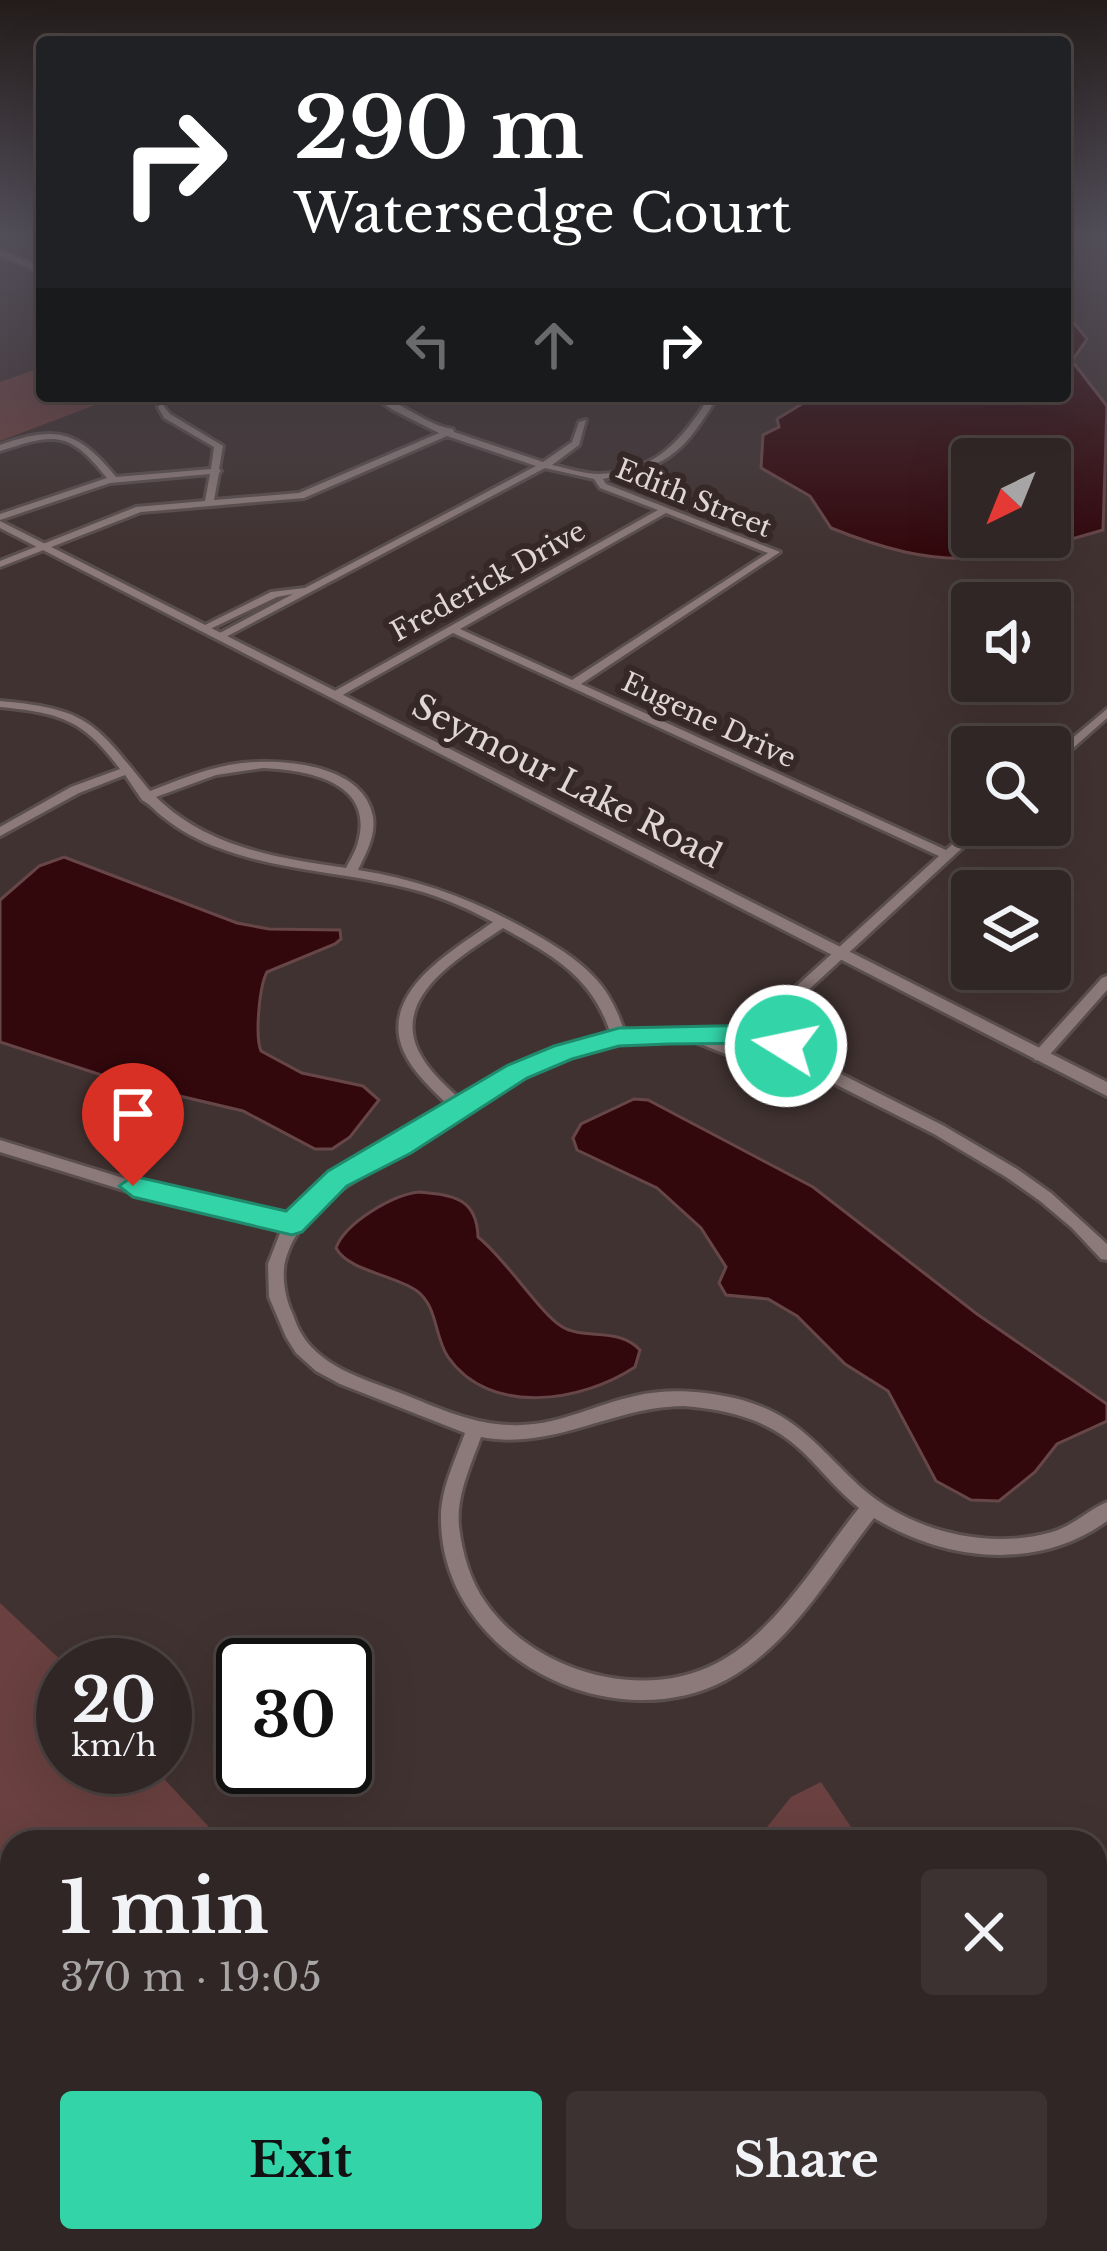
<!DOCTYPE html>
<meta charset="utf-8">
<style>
body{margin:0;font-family:"Libre Baskerville",serif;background:#3c3232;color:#f1f3f6;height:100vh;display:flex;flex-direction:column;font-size:45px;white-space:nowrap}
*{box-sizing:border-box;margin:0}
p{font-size:39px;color:#a8a5a7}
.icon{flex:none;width:66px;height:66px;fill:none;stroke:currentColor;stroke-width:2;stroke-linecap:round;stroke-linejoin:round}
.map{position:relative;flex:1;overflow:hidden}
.details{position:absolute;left:0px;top:1830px;width:1107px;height:423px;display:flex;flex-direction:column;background:#302625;border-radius:36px 36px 0 0;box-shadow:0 12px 48px #0002,0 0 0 3px #4b4342}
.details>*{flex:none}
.top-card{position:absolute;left:36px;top:36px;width:1035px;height:366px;border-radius:12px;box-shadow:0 12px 48px #0002,0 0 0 3px #4b4342;background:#202124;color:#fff;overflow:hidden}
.needle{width:78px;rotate:223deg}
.tools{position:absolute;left:951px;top:438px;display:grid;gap:24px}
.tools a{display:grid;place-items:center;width:120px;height:120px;border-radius:12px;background:#302625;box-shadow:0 12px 48px #0002,0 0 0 3px #4b4342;font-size:60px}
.speed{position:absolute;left:36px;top:1638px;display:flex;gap:24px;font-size:60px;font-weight:700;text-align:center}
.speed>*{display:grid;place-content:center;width:156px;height:156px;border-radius:50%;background:#302625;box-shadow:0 12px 48px #0002,0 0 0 3px #4b4342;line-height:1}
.speed small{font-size:30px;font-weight:400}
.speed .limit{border:6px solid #111;border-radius:18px;background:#fff;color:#111}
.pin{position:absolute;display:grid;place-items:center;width:102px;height:102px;color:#fff;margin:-123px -51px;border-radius:50% 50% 50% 0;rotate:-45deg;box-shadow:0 0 12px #0007}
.pin .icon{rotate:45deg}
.me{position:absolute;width:132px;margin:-66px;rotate:280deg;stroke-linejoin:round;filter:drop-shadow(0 0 9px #0008)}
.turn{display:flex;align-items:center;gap:42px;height:252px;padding:0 60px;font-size:54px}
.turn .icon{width:156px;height:156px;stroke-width:2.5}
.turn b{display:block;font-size:84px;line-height:102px}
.lanes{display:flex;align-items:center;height:114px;padding:0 60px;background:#0003;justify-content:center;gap:60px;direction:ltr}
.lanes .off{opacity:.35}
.round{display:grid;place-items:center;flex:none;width:126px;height:126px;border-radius:12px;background:#3c3232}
.head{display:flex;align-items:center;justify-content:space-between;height:204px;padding:0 60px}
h1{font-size:72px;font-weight:800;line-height:90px}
.button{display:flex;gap:24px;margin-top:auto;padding:24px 60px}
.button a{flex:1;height:138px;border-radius:12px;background:#32d4a8;color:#111;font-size:48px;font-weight:800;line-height:138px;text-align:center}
.button a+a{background:#3c3232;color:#f1f3f6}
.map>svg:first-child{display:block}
</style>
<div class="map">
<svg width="1107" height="2251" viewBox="0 0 1107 2251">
<rect width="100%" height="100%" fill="#403231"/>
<!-- green -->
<g fill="#6a4040">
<polygon points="34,370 42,374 42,396 119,396 0,441 0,382"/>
<polygon points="0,1603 66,1665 63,1767 153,1767 223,1842 12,1842 12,2152 0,2136"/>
<polygon points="821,1782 861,1842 755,1842 791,1797"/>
<polygon points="1095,2189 1107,2206 1107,2251 104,2251 98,2241 1095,2241"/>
</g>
<!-- water -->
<g fill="#33080c" stroke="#674648" stroke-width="3" fill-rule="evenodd">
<path d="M1065,312L1087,339L1072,361L1107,406L1103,530C991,563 943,573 831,528L810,496L761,468L763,435L779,427L777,419L815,396H1065ZM972,459H1050V537H972Z"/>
<path d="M64,857L237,923L269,929L340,930L341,939L335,944L267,972C259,987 255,1037 261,1051L302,1073L363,1086L379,1100L350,1137L332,1149H315L243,1111L129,1084L0,1042V900L39,866Z"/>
<polygon points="634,1099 648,1100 813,1187 977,1314 1107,1404 1107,1421 1057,1444 1035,1472 999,1501 971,1500 936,1481 888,1391 845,1364 797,1316 768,1299 726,1295 719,1283 726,1267 701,1228 657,1188 577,1150 573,1138 581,1124"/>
<path d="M419,1192C453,1195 477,1198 478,1237C505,1258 540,1313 561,1326C584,1341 618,1326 640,1350L635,1367C582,1402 490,1417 448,1357C434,1336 438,1307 417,1291C395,1275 348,1271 336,1248C345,1223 392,1195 419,1192Z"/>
</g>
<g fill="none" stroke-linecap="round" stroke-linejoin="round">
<!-- minor casing -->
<g stroke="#5b4e4e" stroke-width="6">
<g id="minor">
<polygon points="0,250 42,267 42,270 36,271 0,255"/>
<path d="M373,396C398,398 424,425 453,429L454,432L543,462L572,442L579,422L586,420L579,445L552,465C567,468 584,474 599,474C656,472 682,440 710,396H718C683,453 670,466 603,479L606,484L780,552L581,684L946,850L974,825H987L791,1006V1042L831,1069L944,1126L1017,1169L1051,1193L1107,1244V1260L1101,1259L1072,1228L1040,1201L1006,1177L934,1134L823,1078L776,1070L761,1071L746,1062L698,1043L696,1040C660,1040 623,1040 588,1050C515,1071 448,1126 383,1164C344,1186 302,1211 287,1255C281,1271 284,1292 290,1308C294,1316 296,1325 301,1333C322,1370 372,1381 408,1396C445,1411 481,1427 521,1425C561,1424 597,1404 635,1396C667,1388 702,1391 734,1398C790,1411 812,1440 851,1478C900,1528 983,1552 1052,1532C1073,1526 1088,1510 1107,1502V1521C1037,1572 945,1561 874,1518C830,1574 791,1645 726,1680C611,1741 443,1656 441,1521C440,1490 455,1461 465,1433L340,1384L316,1371L296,1353L286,1337L269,1297L268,1264L282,1228L133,1193L0,1152V1140L133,1181L290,1217C329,1169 400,1141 451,1108C434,1091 413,1073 403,1050C379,991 454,950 493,922C463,906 433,893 399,886C340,872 277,870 219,848C199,841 179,830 163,817C155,811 150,804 142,800L125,775L79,793L0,836V827L71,787L120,769C83,719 60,713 0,707V701C91,709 95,724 150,791C176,781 202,770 229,765C272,757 364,761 373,817C376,836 366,853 358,870C422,880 477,901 533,933C554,945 576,958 593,976C609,992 618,1012 625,1033L754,1029L779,1002L939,856L453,633L339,697H331V693L658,510L600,488L594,479L545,468L220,640L215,637L216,635L293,594L277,597L208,630L199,628L271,592L305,588L536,466L447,436L304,498L141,512L0,567V561L136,507L205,501L210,474L110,483L0,520V514L107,478C69,430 55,433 0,451V445C56,425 78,430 116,477L211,469L214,447L164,418L158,407L162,404L170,414L223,446L219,469L221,471L219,473L214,500L299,493L439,433L393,410ZM666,513L768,553L572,680L460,629ZM263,768C306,770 375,781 358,842C356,851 350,860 346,868C278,858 208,848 156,797L216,775ZM503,928C554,956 593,977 611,1035C556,1046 509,1071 462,1101C446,1086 428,1071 418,1050C392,994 465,954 503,928ZM764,1036L772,1039L776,1046L775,1056L767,1062L759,1058L755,1051L757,1042ZM718,1040H743L741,1049ZM684,1406C731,1410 771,1420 805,1454C823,1472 839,1492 859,1508C818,1559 776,1632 717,1663C641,1703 534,1671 486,1603C470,1581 462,1552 459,1526C456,1496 471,1465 481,1437C553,1451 614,1406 684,1406Z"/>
<polygon points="1107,709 1107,718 1054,765 1050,766 1050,757"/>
<polygon points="1107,976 1107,990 1045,1060 1035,1060 1033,1056 1035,1052 1102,978"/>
</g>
</g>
<!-- tertiary casing -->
<g stroke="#5b4e4e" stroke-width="6">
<polygon id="tertiary" points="0,521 1107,1082 1107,1096 0,528"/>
</g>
<!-- minor -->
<use href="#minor" fill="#8b7a79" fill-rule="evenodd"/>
<!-- tertiary -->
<use href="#tertiary" fill="#8b7a79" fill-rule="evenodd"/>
</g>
<!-- sky -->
<linearGradient id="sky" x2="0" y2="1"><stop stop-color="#231c1b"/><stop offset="0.43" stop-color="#534f5a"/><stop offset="1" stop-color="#534f5a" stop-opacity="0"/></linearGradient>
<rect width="1107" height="551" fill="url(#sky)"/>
<!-- route -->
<polygon fill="#32d4a8" stroke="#208a6d" stroke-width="3" points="769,1025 795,1039 795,1052 786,1055 764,1043 669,1044 619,1046 572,1059 527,1078 411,1153 347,1186 302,1232 292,1235 133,1197 119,1186 133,1176 286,1211 328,1171 508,1065 554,1046 619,1028"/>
<g text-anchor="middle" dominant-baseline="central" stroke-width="12" stroke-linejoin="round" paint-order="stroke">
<!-- far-street labels -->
<g font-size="27" fill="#e0d6d5" stroke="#362827">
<text transform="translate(694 498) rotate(22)">Edith Street</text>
<text transform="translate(488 581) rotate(-29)">Frederick Drive</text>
<text transform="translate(709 720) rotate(25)">Eugene Drive</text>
</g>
<!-- street labels -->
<g font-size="33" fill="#e0d6d5" stroke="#362827">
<text transform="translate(567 781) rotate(27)">Seymour Lake Road</text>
</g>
</g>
</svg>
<div class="tools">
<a><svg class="needle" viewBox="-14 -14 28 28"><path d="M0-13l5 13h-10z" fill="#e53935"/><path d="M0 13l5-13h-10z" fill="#a8a5a7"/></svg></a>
<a><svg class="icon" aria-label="sound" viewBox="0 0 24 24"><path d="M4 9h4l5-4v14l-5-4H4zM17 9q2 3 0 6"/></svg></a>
<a><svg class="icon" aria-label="search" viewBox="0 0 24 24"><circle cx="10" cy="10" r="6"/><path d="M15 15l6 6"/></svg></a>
<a><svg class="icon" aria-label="layers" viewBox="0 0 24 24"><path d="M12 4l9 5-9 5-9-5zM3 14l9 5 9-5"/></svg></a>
</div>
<div class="speed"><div>20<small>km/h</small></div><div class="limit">30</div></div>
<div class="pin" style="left:133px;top:1186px;background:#d93025"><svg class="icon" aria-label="arrive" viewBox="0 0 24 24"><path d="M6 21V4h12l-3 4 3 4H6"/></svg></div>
<svg class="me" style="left:786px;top:1046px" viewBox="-20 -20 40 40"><circle r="17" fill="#32d4a8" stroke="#fff" stroke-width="3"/><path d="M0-11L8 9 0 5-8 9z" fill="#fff"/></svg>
<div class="top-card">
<div class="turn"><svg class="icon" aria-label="right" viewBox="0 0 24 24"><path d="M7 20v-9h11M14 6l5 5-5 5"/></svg><div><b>290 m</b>Watersedge Court</div></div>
<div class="lanes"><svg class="icon off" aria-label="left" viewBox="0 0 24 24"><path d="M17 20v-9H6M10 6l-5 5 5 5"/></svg><svg class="icon off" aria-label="ahead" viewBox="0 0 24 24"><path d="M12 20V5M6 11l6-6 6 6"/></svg><svg class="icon" aria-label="right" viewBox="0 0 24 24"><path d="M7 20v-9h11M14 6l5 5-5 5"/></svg></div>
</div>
<section class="details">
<div class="head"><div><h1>1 min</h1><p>370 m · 19:05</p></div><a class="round"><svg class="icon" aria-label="close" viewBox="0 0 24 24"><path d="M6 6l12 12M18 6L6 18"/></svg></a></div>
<div class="button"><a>Exit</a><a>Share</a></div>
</section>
</div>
